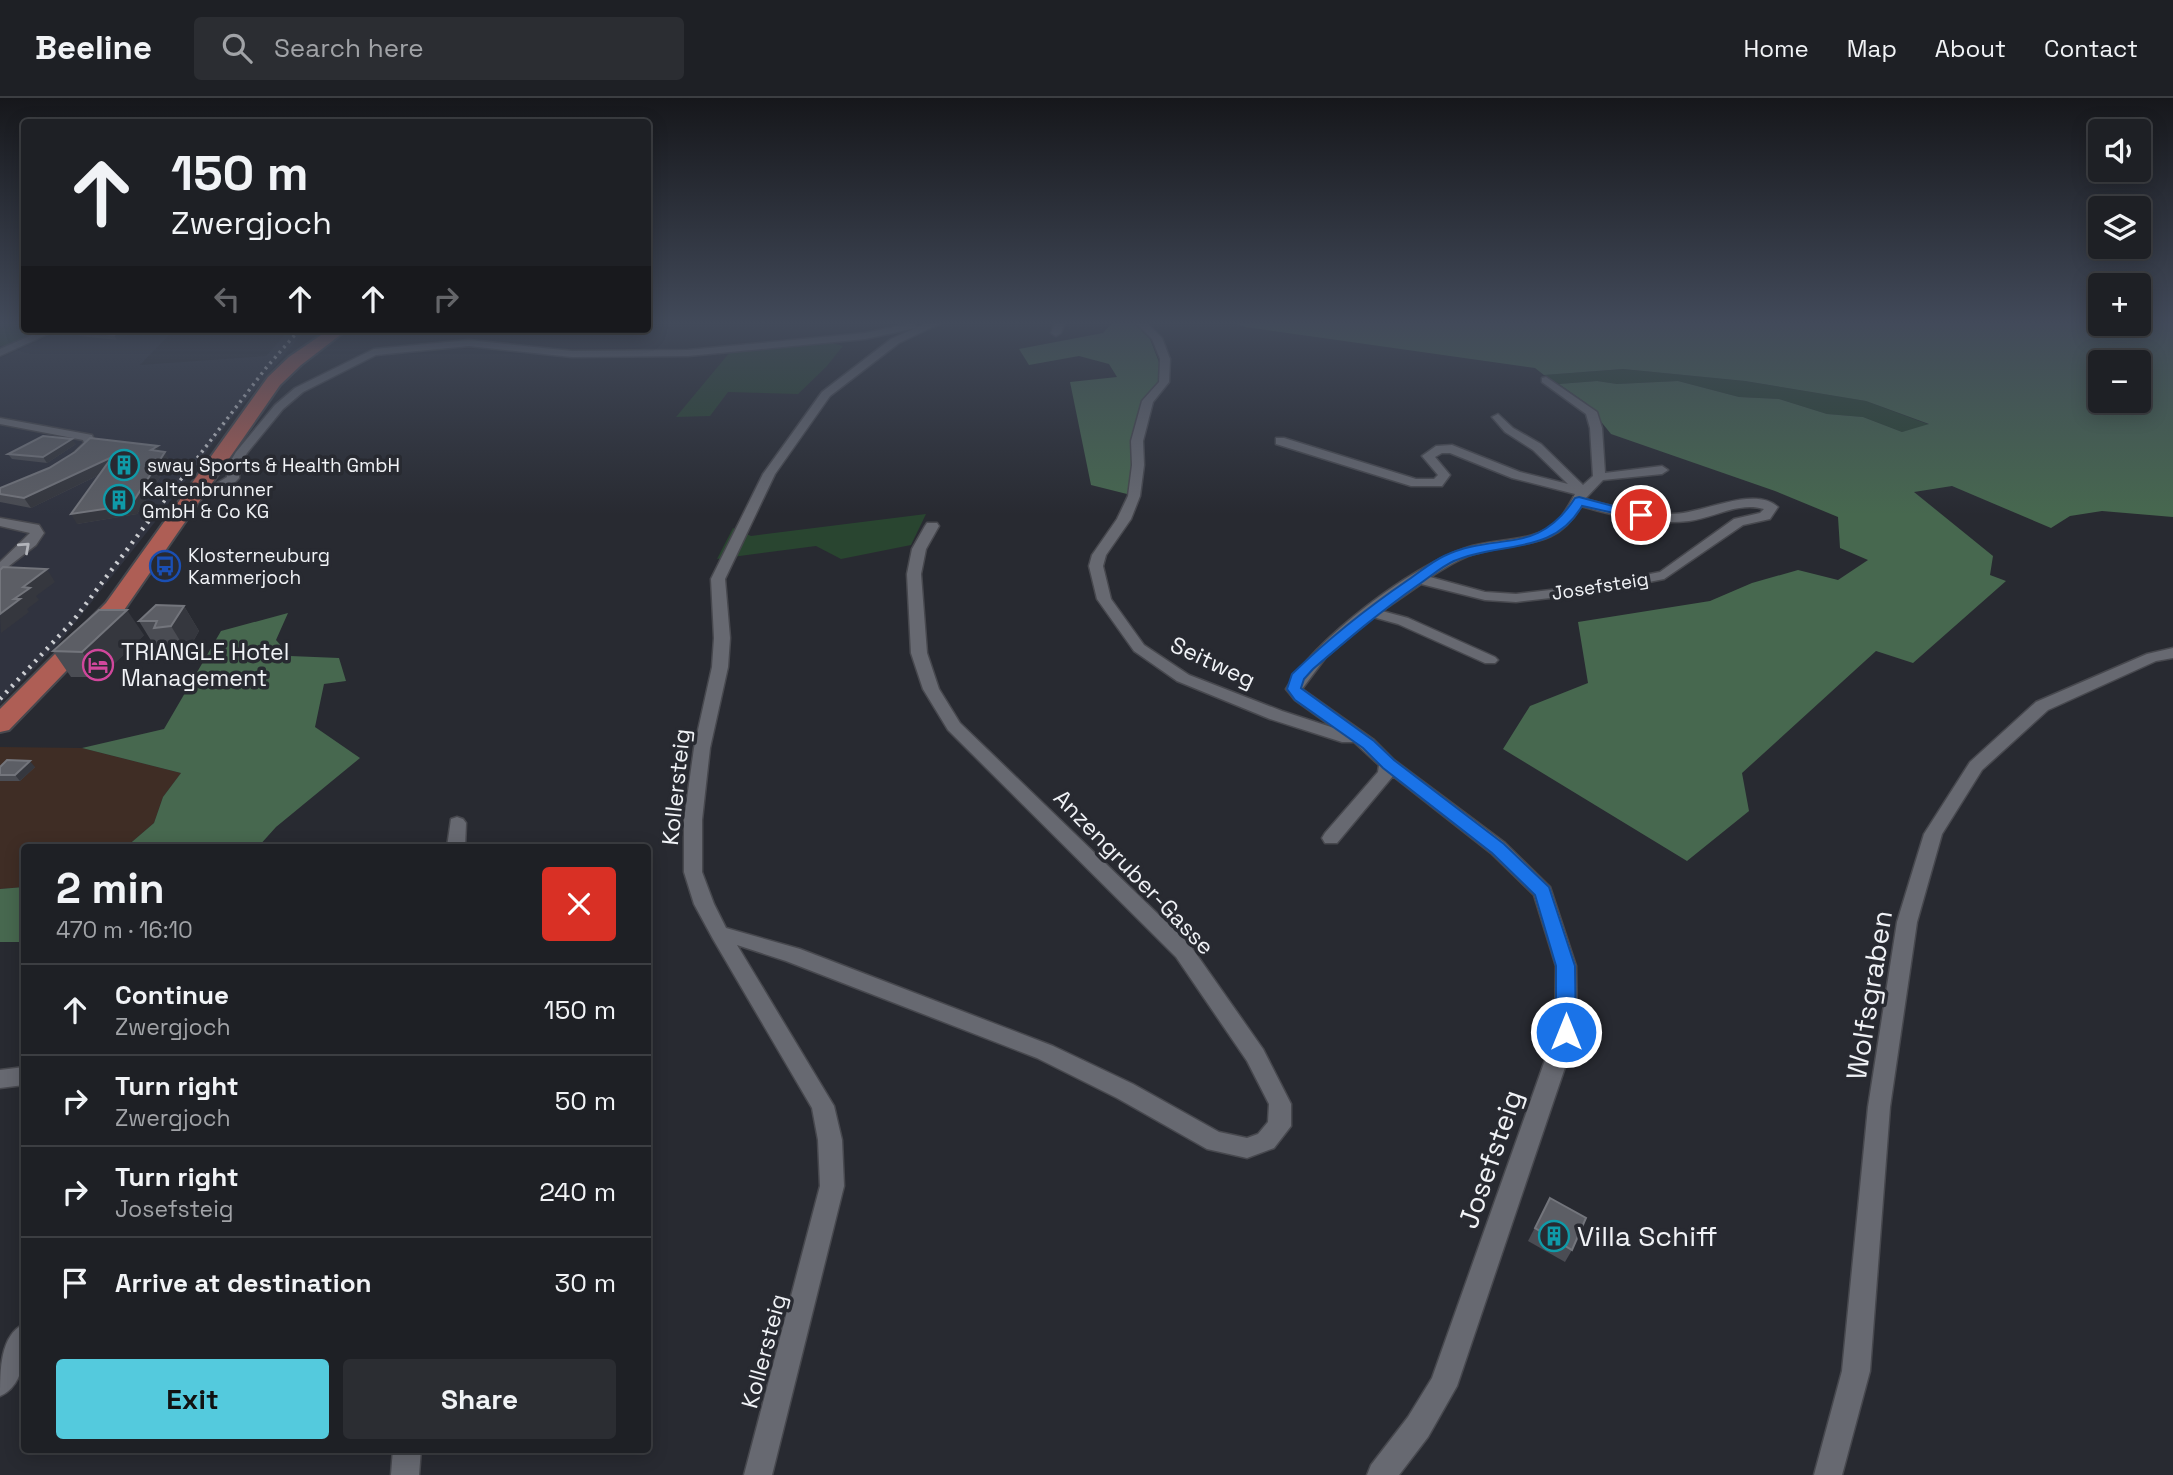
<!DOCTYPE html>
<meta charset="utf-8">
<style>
body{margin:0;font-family:"Space Grotesk",sans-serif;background:#2b2d32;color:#f1f3f6;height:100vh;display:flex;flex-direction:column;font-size:26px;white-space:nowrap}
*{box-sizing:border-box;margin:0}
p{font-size:23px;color:#a1a3a7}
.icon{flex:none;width:38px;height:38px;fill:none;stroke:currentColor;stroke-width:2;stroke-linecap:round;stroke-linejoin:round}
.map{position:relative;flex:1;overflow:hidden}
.side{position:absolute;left:21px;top:746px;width:630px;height:609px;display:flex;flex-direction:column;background:#1e2025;border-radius:7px;box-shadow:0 4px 18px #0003,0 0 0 2px #3c3e42}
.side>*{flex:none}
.hud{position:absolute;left:21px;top:21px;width:630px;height:214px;border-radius:7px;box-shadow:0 4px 18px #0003,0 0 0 2px #3c3e42;background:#1e2025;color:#f1f3f6;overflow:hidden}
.buttons{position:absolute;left:2088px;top:21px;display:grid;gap:14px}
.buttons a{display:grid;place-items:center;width:63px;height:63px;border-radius:7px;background:#1e2025;box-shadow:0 4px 18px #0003,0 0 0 2px #3c3e42;font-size:35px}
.pin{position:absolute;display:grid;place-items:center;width:60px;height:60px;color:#fff;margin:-30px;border:4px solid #fff;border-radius:50%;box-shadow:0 2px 7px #0007}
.me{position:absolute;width:77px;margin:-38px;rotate:0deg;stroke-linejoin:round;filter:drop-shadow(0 0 5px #0008)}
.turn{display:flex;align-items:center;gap:24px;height:147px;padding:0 35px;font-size:32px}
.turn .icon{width:91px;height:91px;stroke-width:2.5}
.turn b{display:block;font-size:49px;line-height:60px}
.lanes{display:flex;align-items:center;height:66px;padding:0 35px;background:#0003;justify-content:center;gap:35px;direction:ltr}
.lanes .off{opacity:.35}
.round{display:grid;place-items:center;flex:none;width:74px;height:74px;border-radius:7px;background:#2b2d32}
.headline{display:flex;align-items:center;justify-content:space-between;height:119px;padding:0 35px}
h1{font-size:42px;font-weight:600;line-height:52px}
.primary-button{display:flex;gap:14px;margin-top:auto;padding:14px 35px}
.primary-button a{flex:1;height:80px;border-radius:7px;background:#54cadd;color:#111;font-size:28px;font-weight:600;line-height:80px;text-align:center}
.primary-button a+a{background:#2b2d32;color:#f1f3f6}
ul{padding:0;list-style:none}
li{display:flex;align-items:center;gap:21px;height:91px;padding:0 35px;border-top:2px solid #3c3e42}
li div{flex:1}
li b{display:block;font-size:26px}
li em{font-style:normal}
header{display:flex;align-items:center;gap:42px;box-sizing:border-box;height:98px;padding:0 35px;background:#1e2025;border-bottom:2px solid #3c3e42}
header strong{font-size:33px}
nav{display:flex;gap:38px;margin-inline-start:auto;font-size:24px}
.search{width:490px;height:63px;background:#2b2d32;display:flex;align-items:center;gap:18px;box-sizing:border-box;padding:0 24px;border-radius:7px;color:#a1a3a7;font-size:26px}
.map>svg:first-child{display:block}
</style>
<header>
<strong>Beeline</strong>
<div class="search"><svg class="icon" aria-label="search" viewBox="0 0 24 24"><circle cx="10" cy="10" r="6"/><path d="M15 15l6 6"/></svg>Search here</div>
<nav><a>Home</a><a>Map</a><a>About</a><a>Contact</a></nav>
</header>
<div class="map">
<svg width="2173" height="1377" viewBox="0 0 2173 1377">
<rect width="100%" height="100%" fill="#282a31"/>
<!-- commercial -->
<polygon fill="#3f2d25" points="0,649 82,650 181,675 163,699 154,725 126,749 24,749 24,789 0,791"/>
<!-- built -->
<polygon fill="#30333f" points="65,231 175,231 140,267 266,258 290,231 306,231 230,322 155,424 60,544 0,606 0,260"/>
<!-- green -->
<g fill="#294530">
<polygon points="0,224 24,224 24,231 48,231 26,234 40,234 7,248 0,248"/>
<polygon points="828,244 843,248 826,269 798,296 728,294 710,318 676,319 730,254"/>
<polygon points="1623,271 1745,283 1866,303 1930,327 1902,334 1863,319 1827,316 1779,301 1739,299 1678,283 1617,286 1597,283 1559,286 1544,277"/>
<polygon points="926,416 911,447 841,461 816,448 717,461 733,430 751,438"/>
</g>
<!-- forest -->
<g fill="#47684f" fill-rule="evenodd">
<polygon points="1113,224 1140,224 1145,231 1141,232 1150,241 1166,282 1150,300 1137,345 1135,398 1091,387 1070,284 1117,279 1109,266 1079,258 1029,267 1019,251 1103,235"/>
<path d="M1231,224H2173V419L2102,413L2070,418L2051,430L1952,388L1914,394L1993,458L1990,477L2006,483L1913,565L1876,553L1742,675L1749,713L1687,763L1503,651L1530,608L1588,585L1578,524L1710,503L1752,485L1798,472L1838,482L1868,462L1840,450L1838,419L1775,393L1611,336L1586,305L1559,286L1597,283L1617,286L1678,283L1739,299L1779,301L1827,316L1863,319L1902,334L1929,326L1866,303L1745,283L1623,271L1544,277L1535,270L1246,229ZM2100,264H2138V303H2100Z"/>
<polygon points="288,515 276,542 290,558 339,560 346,583 324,586 315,629 360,660 276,729 258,749 126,749 154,725 163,699 181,675 82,650 164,631 221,533"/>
<polygon points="24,789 24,844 0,844 0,791"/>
</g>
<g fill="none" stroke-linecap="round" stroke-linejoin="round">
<!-- minor casing -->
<g stroke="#47484e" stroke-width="3">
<g id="minor">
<polygon points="929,224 943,224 899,245 830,298 775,376 725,481 730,540 728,569 710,650 702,722 702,774 714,806 726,830 800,851 1053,948 1133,986 1219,1034 1247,1040 1258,1036 1268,1024 1269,1006 1247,963 1176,859 948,632 923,591 911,555 907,476 912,451 925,428 927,425 937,425 939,428 926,451 921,476 927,555 939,591 960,625 1190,847 1263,951 1291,1006 1291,1028 1274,1050 1247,1060 1207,1051 1117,1000 1037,960 786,863 737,847 834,1008 842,1042 844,1088 772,1377 744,1377 820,1088 818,1042 812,1010 713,841 694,806 684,774 684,722 694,650 712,569 714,540 711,481 763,376 822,294 891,241"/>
<polygon points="1055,224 1065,224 1061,235 1056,238 1051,235"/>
<path d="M1135,224H1146L1162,240L1170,261L1169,284L1153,304L1143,343L1144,367L1140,398L1131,421L1106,457L1103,468L1111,501L1144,547L1189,577L1282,613L1334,630L1295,602L1286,591C1316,540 1410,469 1466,450C1495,439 1535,446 1558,423C1565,415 1570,405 1575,396L1512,380L1450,355H1442L1435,359L1450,377L1442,388H1411L1276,346V340H1284L1416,381H1434L1438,377L1422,358L1436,348L1452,347L1520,374L1568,386L1533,352L1505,334L1492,319L1498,316L1513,330L1541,346L1583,387L1593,378L1590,330L1586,316L1542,284V280L1546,279L1597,314L1602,330L1605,375L1662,368L1668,372L1662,376L1603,382L1585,401C1613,409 1642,416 1672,416C1702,416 1754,387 1778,409L1770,421L1743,427L1664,481L1594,495L1516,504L1485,502L1421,486L1382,513L1408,520L1495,559L1498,562L1495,565H1485L1398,526L1373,519L1326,559L1302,591L1374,642L1394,662L1505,745L1550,789L1576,868L1577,934L1457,1288L1428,1339L1399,1377H1367L1371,1367L1408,1319L1432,1280L1555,934L1556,868L1534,797L1491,755L1393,678L1337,745H1325L1322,740L1325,735L1378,674L1379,667L1354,644H1342L1270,621L1177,583L1134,553L1097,501L1089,468L1092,457L1117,421L1128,398L1132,367L1131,343L1142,303L1159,284L1160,261L1152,241ZM1581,408C1615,418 1653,427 1689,423C1714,420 1739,403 1764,411L1760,415L1734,421L1660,474L1594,487L1516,496L1485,494L1430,479C1445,470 1461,459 1478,455C1521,442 1556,453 1581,408Z"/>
<path d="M912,225L917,228L916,230L865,241L688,258L572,259L469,248L376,257L303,294L283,311L247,355L239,369V380C227,394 209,397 191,402L185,398L214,387L227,379V369L236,354L275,307L295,290L374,251L469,242L572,253L688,252L865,235Z"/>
<polygon points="46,231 59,231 0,258 0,251"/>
<polygon points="0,320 92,337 96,346 83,359 75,359 73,356 84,345 83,342 0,326"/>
<polygon points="0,420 39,427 44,435 36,447 0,475 0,464 30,435 0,428"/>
<polygon points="2173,550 2173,560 2156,563 2048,612 1982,672 1942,736 1917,824 1890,1009 1870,1273 1842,1377 1814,1377 1842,1273 1868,1009 1897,824 1924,736 1970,664 2036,604 2147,556"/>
<polygon points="457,719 463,721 466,725 465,749 447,749 451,721"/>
<polygon points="24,969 24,987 0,990 0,972"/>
<path d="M24,1226C26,1250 26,1287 0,1298C0,1273 0,1237 24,1226Z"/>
<polygon points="393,1351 421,1351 419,1377 391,1377"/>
</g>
</g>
<!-- primary casing -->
<g stroke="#47484e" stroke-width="4">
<polygon id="primary" points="330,231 348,231 301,267 280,287 122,515 9,632 0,634 0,611 106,505 268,279 289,259"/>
</g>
<!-- minor -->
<use href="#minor" fill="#676971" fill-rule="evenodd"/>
<!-- primary -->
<use href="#primary" fill="#ae5e55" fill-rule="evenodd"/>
<!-- rail-far1 -->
<polyline stroke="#cbcdd1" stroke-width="3.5" stroke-dasharray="2.5 4.5" stroke-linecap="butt" points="159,410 266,270 300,231"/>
<!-- rail -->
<polyline stroke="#cbcdd1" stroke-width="4.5" stroke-dasharray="2.5 6" stroke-linecap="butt" points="0,601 73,523 160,408"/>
</g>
<!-- wall -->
<g fill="#4a4c53">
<polygon points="140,231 117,242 80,238 77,233"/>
<polygon points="76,346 47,365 12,361 8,356"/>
<polygon points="161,354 170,363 137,416 77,426 99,377 31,410 0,404 0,390"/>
<polygon points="184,508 199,533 187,554 171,555 166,549 155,549 139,523"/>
<polygon points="144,537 100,579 71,579 53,553"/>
<polygon points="0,669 35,669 20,683 0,683"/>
<polygon points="1550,1100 1572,1152 1565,1164 1528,1143"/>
</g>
<!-- shaded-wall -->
<g fill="#35373e">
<polygon points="126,231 140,231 117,242 114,237"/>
<polygon points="72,341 76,346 47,365 43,359"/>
<polygon points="158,348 163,357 151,352"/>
<polygon points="165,354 170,363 137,416 77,426 71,416"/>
<polygon points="112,359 117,368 31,410 24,400"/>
<polygon points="47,471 55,484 36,498 39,502 27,511 29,514 1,535 0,516 14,501 23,489"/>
<polygon points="184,508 199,533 187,554 171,528"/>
<polygon points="127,512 144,537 100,579 82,554"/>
<polygon points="30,663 35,669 20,683 15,677"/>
</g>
<!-- building -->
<g fill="#5c5e65" stroke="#73757c" stroke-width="2">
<polygon points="82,231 126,231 114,237 77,233"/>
<polygon points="43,338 72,341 43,359 8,356"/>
<polygon points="90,340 158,348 151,352 165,354 131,407 71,416 112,359 24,400 0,396 0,390 49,370 75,354"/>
<polygon points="3,469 47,471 23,489 30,490 14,501 20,501 0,516 0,472"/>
<polygon points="156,507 184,508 171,528 154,530 157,523 139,523"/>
<polygon points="99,512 127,512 82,554 53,553"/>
<polygon points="7,662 30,663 15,677 0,677 0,669"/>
<polygon points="1550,1100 1586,1120 1572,1152 1535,1130"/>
</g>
<!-- one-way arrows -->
<defs><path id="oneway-chevron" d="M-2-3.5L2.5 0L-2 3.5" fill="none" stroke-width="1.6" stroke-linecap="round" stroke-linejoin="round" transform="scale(1.75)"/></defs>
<use stroke="#b2b4ba" href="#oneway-chevron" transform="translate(25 449) rotate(-42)"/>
<!-- sky -->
<linearGradient id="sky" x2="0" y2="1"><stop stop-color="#16171b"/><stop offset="0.54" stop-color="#424a5a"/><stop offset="1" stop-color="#424a5a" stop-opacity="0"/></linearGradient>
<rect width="2173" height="417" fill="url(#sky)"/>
<!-- route -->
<path fill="#1a73e8" stroke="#114b97" stroke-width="2" d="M1579,399L1647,417L1641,421L1582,408C1553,458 1500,443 1454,463C1441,469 1430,479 1418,487C1381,513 1347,542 1313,571L1304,581L1301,590L1374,643L1394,662L1504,746L1549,789L1575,868L1576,934L1573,940L1566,942L1559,940L1556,934V868L1535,797L1492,755L1383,670L1363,650L1295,602L1287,591L1292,576C1328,541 1367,510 1408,482C1420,474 1431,464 1444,458C1497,433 1537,459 1575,400Z"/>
<!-- icons -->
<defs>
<g id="building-ring" transform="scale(1.575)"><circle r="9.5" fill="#282a31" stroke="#0f9aa8" stroke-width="1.5"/><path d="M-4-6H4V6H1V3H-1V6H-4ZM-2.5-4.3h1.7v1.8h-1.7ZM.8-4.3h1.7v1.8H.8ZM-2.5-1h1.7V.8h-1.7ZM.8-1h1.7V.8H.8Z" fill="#0f9aa8"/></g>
<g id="bus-ring" transform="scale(1.575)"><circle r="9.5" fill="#282a31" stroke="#1a4fb4" stroke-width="1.5"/><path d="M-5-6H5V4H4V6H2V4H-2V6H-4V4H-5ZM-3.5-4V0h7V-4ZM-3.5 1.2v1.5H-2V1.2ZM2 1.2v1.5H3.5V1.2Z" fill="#1a4fb4"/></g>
<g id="hotel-ring" transform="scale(1.575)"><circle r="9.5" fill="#282a31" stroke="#d1479c" stroke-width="1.5"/><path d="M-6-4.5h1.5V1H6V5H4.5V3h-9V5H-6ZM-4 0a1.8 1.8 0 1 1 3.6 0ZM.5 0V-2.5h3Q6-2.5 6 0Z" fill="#d1479c"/></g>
</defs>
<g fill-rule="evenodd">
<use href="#building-ring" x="124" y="367"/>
<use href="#building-ring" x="119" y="402"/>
<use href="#bus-ring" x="165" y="468"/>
<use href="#hotel-ring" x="98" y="567"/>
<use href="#building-ring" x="1554" y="1138"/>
</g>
<g text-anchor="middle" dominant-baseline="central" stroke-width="7" stroke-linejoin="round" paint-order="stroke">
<!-- far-poi labels -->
<g font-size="19" fill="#f0f2f6" stroke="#282a31" text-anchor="start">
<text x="147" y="367">sway Sports &amp; Health GmbH</text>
<text x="142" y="391">Kaltenbrunner<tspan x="142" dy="22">GmbH &amp; Co KG</tspan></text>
<text x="188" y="457">Klosterneuburg<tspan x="188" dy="22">Kammerjoch</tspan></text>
</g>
<!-- far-street labels -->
<g font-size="19" fill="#f0f2f6" stroke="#282a31">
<text transform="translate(1600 488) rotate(-9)">Josefsteig</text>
</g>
<!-- poi labels -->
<g font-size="23" fill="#f0f2f6" stroke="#282a31" text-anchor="start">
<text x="121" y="554">TRIANGLE Hotel<tspan x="121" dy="26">Management</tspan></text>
</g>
<!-- street labels -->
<g font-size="23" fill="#f0f2f6" stroke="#282a31">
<text transform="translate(1213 564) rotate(25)">Seitweg</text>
<text transform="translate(676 689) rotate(-84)">Kollersteig</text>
<text transform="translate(1134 774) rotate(46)">Anzengruber-Gasse</text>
<text transform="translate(764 1253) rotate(-75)">Kollersteig</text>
</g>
<!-- near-street labels -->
<g font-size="28" fill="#f0f2f6" stroke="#282a31">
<text transform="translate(1869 897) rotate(-81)">Wolfsgraben</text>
<text transform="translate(1490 1061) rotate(-71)">Josefsteig</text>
</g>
<!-- near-poi labels -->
<g font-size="28" fill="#f0f2f6" stroke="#282a31" text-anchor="start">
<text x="1577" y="1138">Villa Schiff</text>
</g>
</g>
</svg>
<div class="buttons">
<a><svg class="icon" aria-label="sound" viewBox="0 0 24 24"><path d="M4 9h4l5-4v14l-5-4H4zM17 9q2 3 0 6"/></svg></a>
<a><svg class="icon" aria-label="layers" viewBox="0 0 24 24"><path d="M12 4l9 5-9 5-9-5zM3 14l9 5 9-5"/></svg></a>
<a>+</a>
<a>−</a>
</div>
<div class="pin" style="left:1641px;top:417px;background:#d93025"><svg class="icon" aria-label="arrive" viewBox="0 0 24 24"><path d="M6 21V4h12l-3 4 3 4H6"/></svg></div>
<svg class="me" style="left:1566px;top:934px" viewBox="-20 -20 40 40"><circle r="17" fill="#1a73e8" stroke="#fff" stroke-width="3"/><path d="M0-11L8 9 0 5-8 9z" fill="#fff"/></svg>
<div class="hud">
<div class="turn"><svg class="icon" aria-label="ahead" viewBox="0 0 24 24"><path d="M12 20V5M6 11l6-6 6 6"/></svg><div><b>150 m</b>Zwergjoch</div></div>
<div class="lanes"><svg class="icon off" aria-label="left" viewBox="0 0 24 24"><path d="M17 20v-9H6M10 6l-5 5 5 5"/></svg><svg class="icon" aria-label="ahead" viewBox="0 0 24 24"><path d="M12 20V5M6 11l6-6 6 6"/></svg><svg class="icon" aria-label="ahead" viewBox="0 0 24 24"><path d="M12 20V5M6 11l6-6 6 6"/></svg><svg class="icon off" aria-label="right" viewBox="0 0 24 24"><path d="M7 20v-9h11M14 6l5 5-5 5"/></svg></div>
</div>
<section class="side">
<div class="headline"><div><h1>2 min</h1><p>470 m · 16:10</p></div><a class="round" style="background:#d93025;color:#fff"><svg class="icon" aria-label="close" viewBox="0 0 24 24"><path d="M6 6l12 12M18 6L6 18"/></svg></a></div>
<ul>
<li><svg class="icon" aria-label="ahead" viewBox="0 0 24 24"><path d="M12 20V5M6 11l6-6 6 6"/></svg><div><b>Continue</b><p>Zwergjoch</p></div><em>150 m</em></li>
<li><svg class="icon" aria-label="right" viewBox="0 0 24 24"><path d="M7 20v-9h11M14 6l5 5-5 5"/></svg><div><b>Turn right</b><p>Zwergjoch</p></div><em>50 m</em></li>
<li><svg class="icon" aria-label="right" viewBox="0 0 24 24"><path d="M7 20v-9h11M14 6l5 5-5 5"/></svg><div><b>Turn right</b><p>Josefsteig</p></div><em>240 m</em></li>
<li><svg class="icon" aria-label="arrive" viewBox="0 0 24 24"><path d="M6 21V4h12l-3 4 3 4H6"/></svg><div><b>Arrive at destination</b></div><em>30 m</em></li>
</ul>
<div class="primary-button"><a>Exit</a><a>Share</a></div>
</section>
</div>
